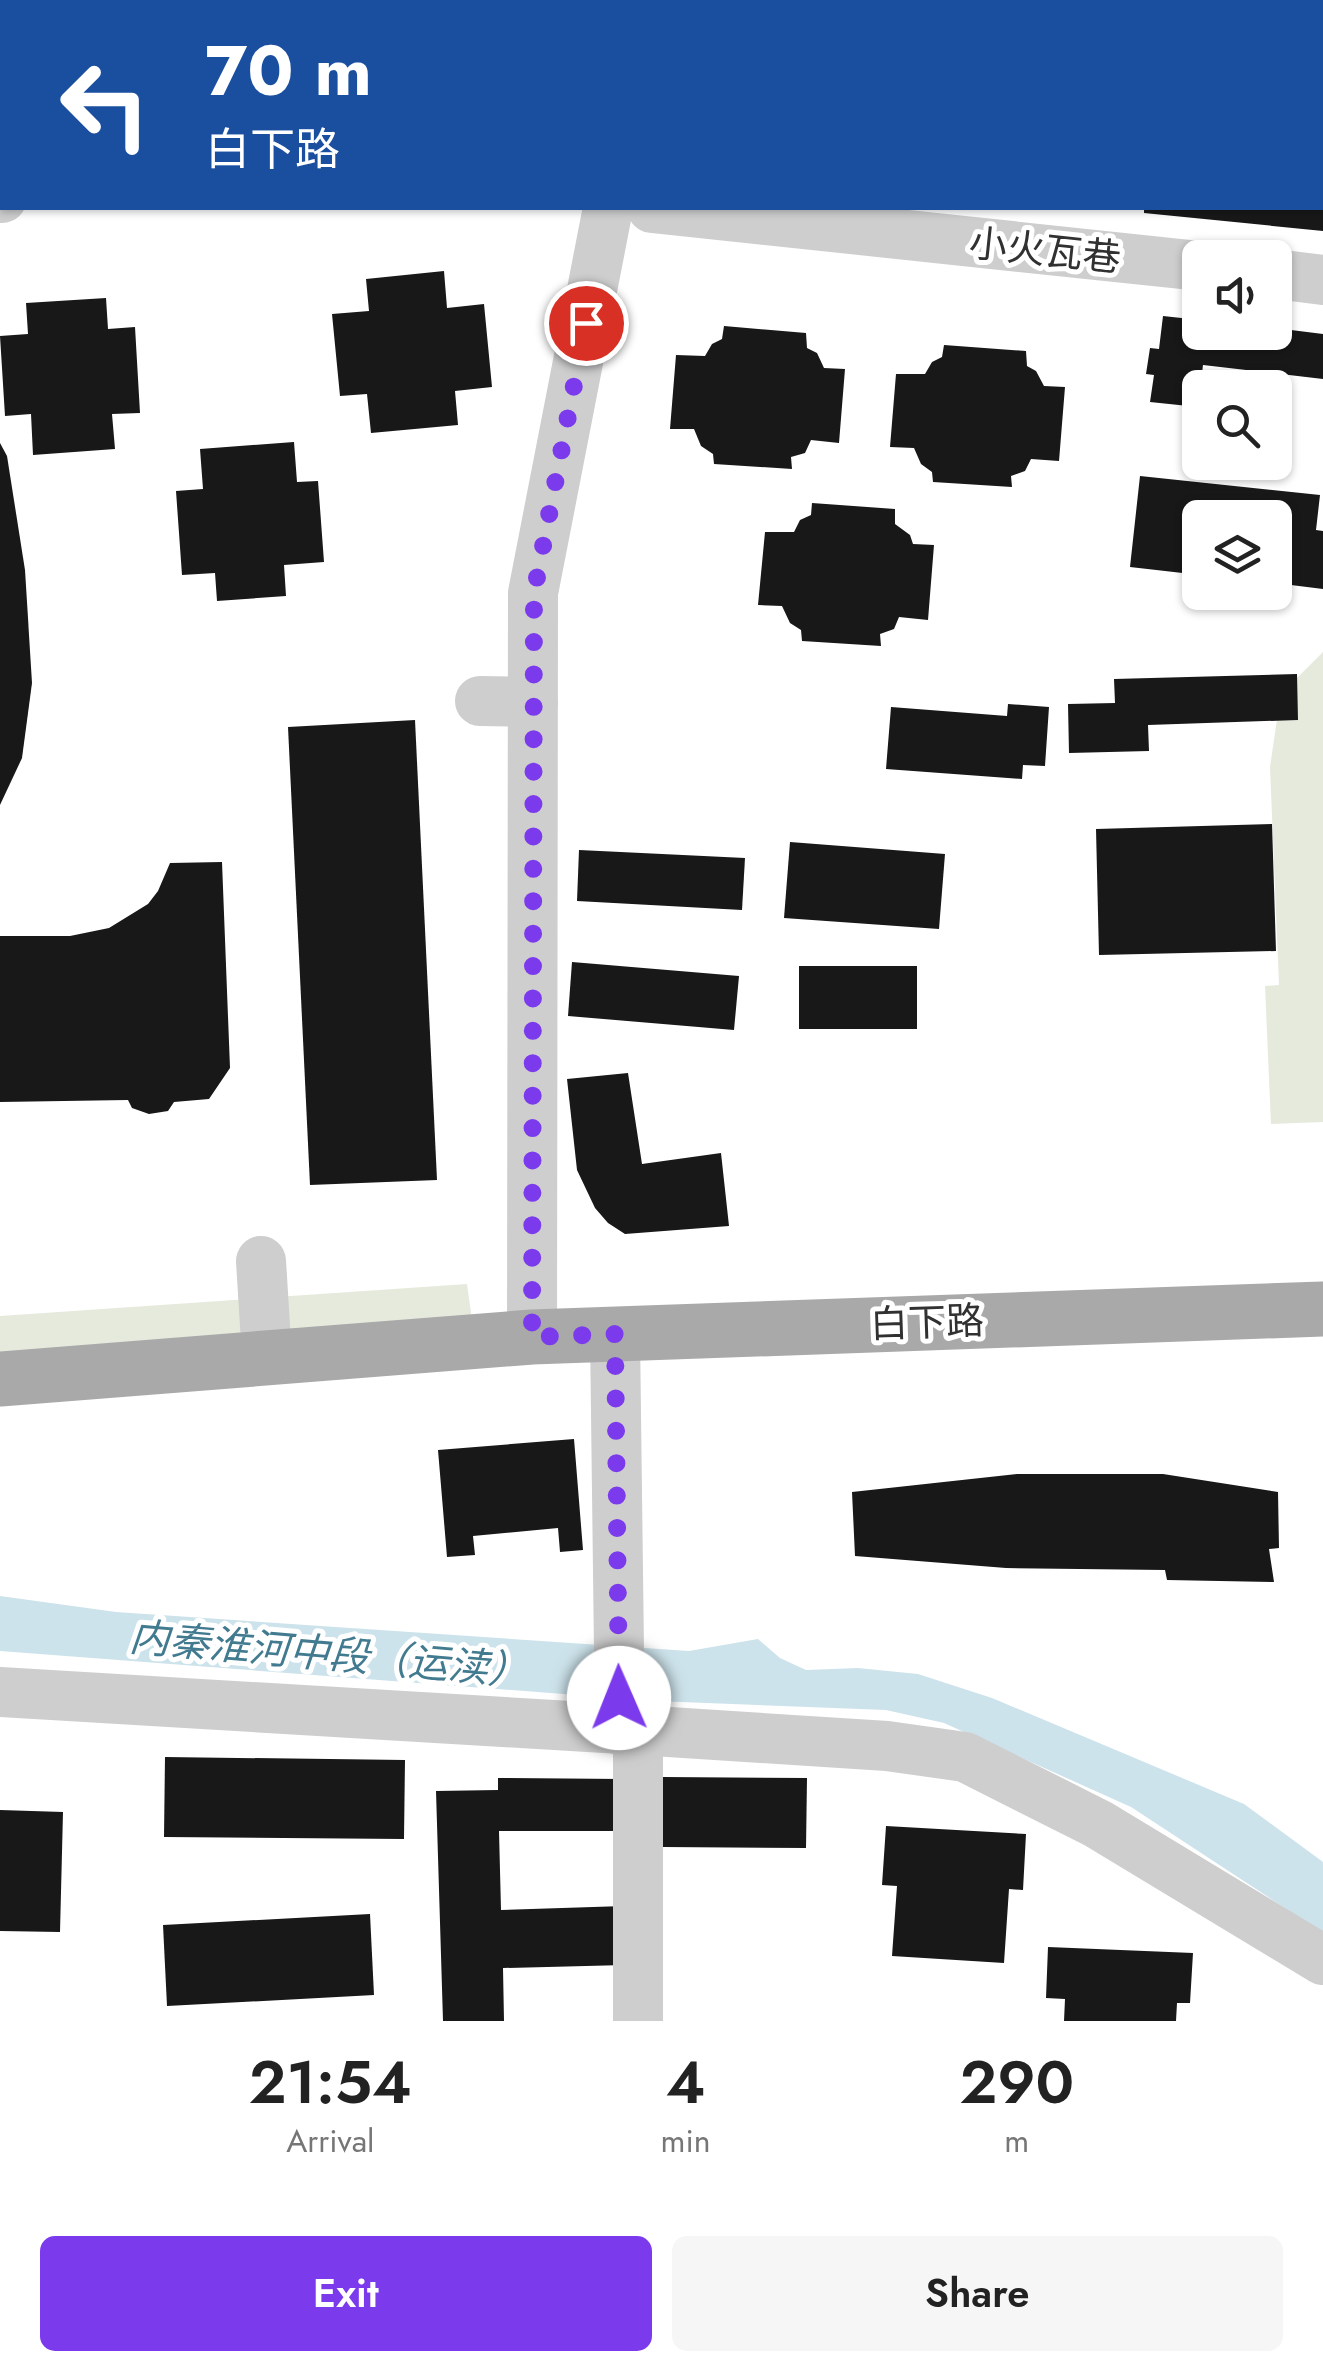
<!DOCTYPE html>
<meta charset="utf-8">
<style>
body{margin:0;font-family:Jost,"Noto Sans SC",sans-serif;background:#f6f6f6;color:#222;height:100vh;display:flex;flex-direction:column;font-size:38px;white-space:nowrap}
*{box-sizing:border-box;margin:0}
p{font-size:32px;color:#767676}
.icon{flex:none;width:55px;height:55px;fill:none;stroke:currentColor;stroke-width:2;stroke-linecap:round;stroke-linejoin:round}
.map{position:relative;height:2021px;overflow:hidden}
.panel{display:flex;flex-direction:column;background:#fff;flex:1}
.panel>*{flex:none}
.guide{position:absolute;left:0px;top:0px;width:1325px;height:210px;box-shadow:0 2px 8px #0004;background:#1a4fa0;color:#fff;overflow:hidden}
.buttons{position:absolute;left:1182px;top:240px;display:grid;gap:20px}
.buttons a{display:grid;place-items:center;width:110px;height:110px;border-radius:15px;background:#fff;box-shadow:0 2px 8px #0004;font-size:50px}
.pin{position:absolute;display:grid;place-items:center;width:85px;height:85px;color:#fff;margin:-42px;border:5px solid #fff;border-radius:50%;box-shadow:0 2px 10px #0007}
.me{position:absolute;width:110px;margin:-55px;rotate:359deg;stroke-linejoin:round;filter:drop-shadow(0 0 8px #0008)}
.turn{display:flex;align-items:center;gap:35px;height:210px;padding:0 40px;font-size:45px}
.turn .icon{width:130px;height:130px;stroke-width:2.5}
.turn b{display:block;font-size:70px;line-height:85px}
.eta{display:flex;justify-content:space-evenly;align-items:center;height:170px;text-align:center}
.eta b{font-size:60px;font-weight:600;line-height:70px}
.action{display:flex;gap:20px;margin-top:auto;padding:20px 40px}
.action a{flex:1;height:115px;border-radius:15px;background:#7c3aed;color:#fff;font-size:40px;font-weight:600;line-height:115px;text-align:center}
.action a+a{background:#f6f6f6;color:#222}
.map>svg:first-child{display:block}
</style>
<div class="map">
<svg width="1323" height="2021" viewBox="0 0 1323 2021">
<rect width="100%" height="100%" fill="#fff"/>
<!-- green -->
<g fill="#e5eadd">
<polygon points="1323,652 1323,1122 1271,1124 1265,986 1279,985 1270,767 1277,719 1295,680"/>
<polygon points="467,1284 472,1320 0,1354 0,1316"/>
</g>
<!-- water -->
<polygon fill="#cde3eb" points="0,1596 116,1612 689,1651 758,1639 780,1658 806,1670 858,1668 918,1674 992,1698 1244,1804 1323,1862 1323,1933 1131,1807 944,1723 886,1710 655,1701 0,1651"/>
<!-- building -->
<g fill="#181818">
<polygon points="1144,208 1323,208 1323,231 1144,213"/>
<polygon points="444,271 447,308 484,304 492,387 455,391 458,425 371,433 367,394 340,396 332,314 369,311 366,279"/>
<polygon points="106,298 108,329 135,327 140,413 112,414 115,449 33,455 31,414 5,416 0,336 28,334 26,303"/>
<polygon points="1163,316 1200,320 1200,332 1275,332 1275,328 1323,334 1323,379 1203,365 1198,407 1150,402 1154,375 1146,374 1150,348 1159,349"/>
<polygon points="724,326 806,333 807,348 817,353 824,368 845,369 839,443 811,440 805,453 791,457 792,469 714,464 713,454 701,446 694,429 670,429 676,355 705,356 712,344 722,339"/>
<polygon points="944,345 1026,351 1027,366 1036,371 1044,386 1065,387 1059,461 1031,459 1025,471 1011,476 1012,487 933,482 932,472 921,464 914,448 890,447 896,374 925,374 932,362 942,357"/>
<polygon points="294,442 297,482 318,481 324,562 284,565 286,596 217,601 215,573 182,575 176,491 203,489 200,449"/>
<polygon points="0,443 7,456 25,570 32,683 22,758 0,805"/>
<polygon points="1140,476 1320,495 1316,530 1323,531 1323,589 1275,583 1275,518 1200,518 1200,575 1130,567"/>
<polygon points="812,503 895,509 895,524 910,535 913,544 934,545 928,620 899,617 894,629 880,634 881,646 802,641 801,630 790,623 782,606 758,605 765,532 794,532 800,520 811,515"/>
<polygon points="1297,674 1298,720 1148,725 1149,751 1069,753 1068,704 1115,703 1114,679"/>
<polygon points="1008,704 1049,707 1045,766 1023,765 1022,779 886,769 891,707 1007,716"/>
<polygon points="415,720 437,1180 310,1185 288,727"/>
<polygon points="1272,824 1276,951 1099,955 1096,829"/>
<polygon points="790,842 945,854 939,929 784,918"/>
<polygon points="579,850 745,858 742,910 577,901"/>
<polygon points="222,862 230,1068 209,1099 174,1102 168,1111 149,1114 132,1108 128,1100 0,1102 0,936 70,936 109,928 148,904 158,891 170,863"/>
<polygon points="572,962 739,976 734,1030 568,1016"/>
<rect x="799" y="966" width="118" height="63"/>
<polygon points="628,1073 642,1164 721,1153 729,1226 625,1234 608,1223 595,1208 577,1170 567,1079"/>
<polygon points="574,1439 583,1550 560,1552 558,1528 473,1536 475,1555 447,1557 438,1450"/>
<polygon points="1017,1474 1163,1474 1278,1492 1279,1548 1269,1549 1274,1582 1167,1580 1165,1570 1006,1568 855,1556 852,1492"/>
<polygon points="165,1757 405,1760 404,1839 164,1837"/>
<polygon points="663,1777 807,1778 806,1848 663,1847"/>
<polygon points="498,1778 622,1779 622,1831 499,1831 501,1910 624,1906 625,1965 503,1968 504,2021 443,2021 436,1791 498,1790"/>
<polygon points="0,1810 63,1812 60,1932 0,1931"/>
<polygon points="886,1826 1026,1834 1023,1890 1009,1889 1004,1963 892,1956 897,1886 882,1885"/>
<polygon points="370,1914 374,1995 167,2006 163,1925"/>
<polygon points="1048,1947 1193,1953 1190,2003 1177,2003 1176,2021 1064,2021 1065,1999 1046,1998"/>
</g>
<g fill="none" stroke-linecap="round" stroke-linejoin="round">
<!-- minor -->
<g stroke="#cecece" stroke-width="50">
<polyline points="672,2 674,0"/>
<polyline points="0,198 2,198"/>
<polyline points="652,208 1200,266"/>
<polyline points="1275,274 1323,280"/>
<polyline points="480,701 533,702"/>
<polyline points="261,1261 267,1358"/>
<polyline points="615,1334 620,1730"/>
<polyline points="532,1337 533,593 608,208"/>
<polyline points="0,1692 638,1730 638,2021"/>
<polyline points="638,1730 887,1746 965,1757 1098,1824 1323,1960"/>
</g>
<!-- major -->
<polyline stroke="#a9a9a9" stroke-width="55" points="0,1379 532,1337 1323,1309"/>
</g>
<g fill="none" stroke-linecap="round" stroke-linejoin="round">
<!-- route -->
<polyline stroke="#7c3aed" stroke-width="18" stroke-dasharray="0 32.4" points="586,323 534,593 532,1337 615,1334 619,1698"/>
</g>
<g text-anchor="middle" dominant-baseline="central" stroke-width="10" stroke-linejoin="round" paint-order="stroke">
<!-- street labels -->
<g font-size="38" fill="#313131" stroke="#fff">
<text transform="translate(1045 250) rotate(6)">小火瓦巷</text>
<text transform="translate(927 1322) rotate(-2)">白下路</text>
</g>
<!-- water labels -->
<g font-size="40" font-style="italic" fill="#427b90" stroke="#fff">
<text transform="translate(329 1654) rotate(5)">内秦淮河中段（运渎）</text>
</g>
</g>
</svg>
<div class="buttons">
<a><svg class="icon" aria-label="sound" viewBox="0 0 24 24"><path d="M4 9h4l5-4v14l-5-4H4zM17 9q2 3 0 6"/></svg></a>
<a><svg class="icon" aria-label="search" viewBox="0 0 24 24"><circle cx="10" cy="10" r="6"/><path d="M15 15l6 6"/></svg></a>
<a><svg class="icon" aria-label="layers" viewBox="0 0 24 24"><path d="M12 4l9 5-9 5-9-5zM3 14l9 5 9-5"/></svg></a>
</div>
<div class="pin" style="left:586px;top:323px;background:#d93025"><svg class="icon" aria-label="arrive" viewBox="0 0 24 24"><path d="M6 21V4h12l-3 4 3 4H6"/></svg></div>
<svg class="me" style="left:619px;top:1698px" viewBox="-20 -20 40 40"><circle r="19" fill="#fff"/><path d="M0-13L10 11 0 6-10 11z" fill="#7c3aed"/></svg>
<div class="guide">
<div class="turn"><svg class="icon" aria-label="left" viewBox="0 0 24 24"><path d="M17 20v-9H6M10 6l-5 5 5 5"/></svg><div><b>70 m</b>白下路</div></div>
</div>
</div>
<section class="panel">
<div class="eta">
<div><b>21:54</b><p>Arrival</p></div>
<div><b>4</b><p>min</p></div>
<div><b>290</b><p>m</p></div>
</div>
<div class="action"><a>Exit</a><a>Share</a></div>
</section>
